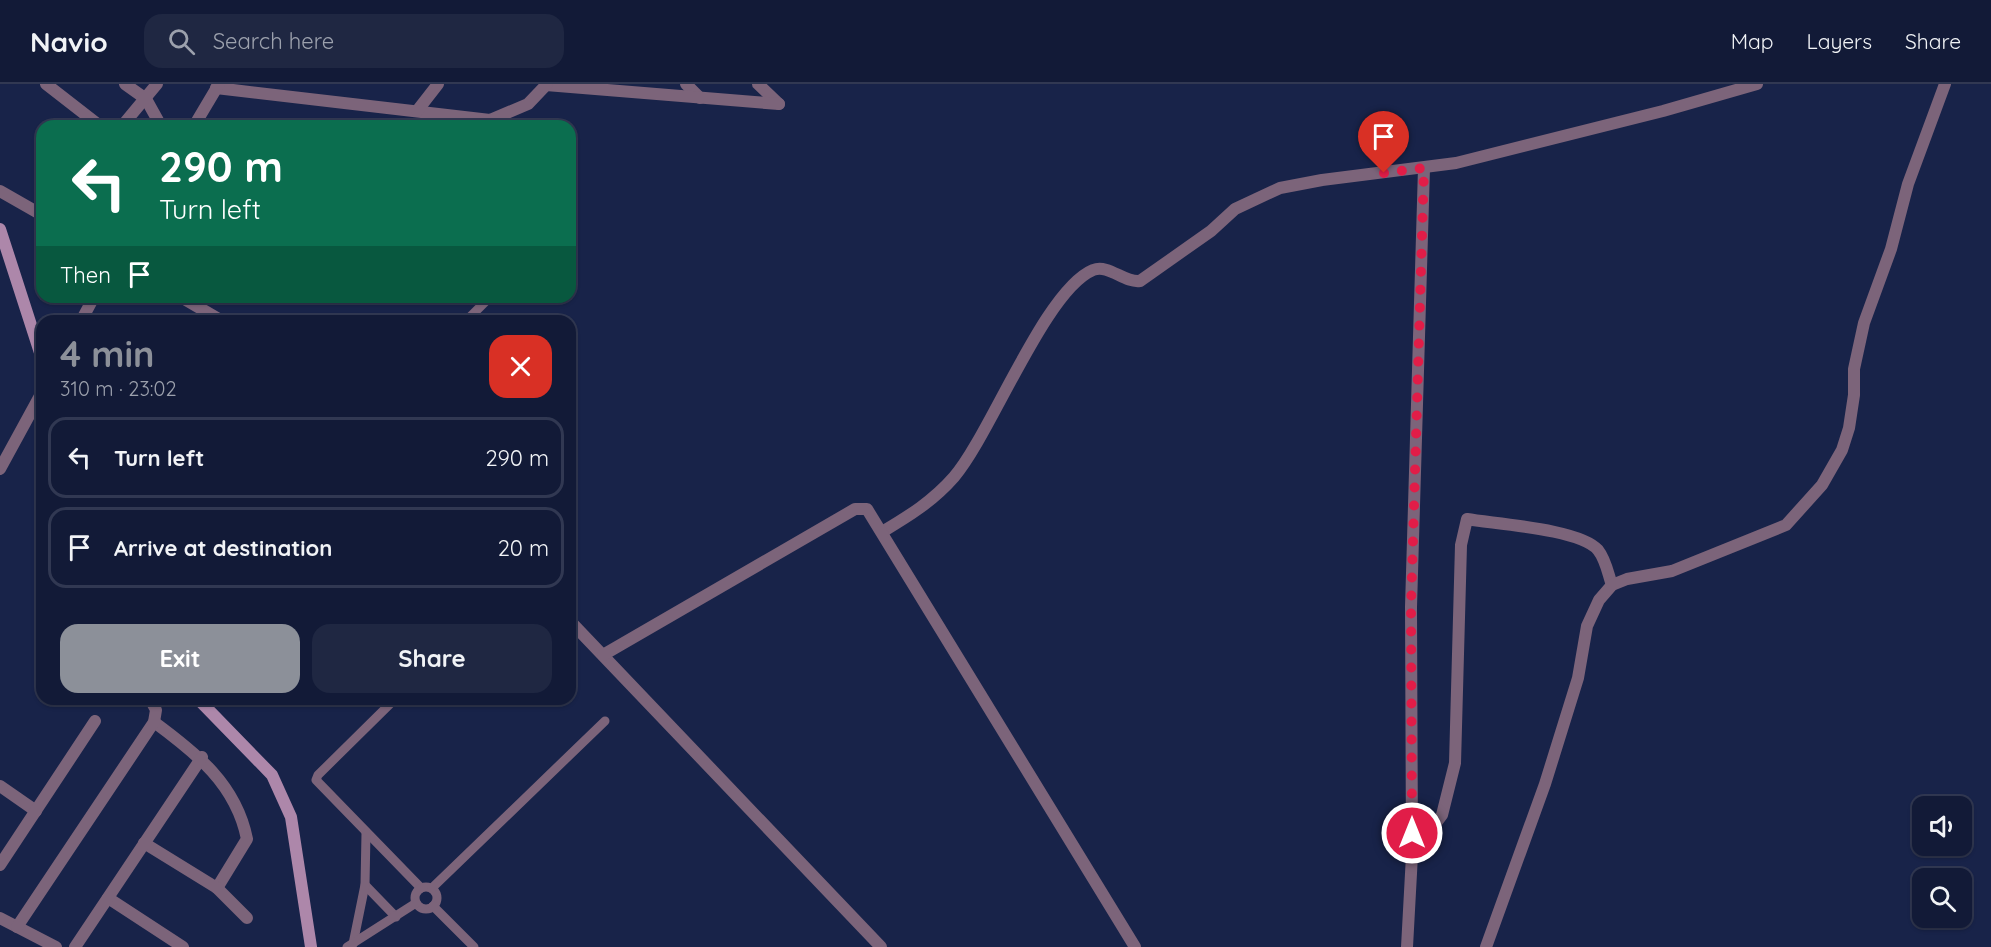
<!DOCTYPE html>
<meta charset="utf-8">
<style>
body{margin:0;font-family:Quicksand,sans-serif;background:#1f2742;color:#f1f3f6;height:100vh;display:flex;flex-direction:column;font-size:22px;white-space:nowrap}
*{box-sizing:border-box;margin:0}
p{font-size:20px;color:#9ca1ad}
.icon{flex:none;width:33px;height:33px;fill:none;stroke:currentColor;stroke-width:2;stroke-linecap:round;stroke-linejoin:round}
.map{position:relative;flex:1;overflow:hidden}
.details{position:absolute;left:36px;top:231px;width:540px;height:390px;display:flex;flex-direction:column;background:#121a37;border-radius:18px;box-shadow:0 2px 4px #0004,0 0 0 2px #313852}
.details>*{flex:none}
.hud{position:absolute;left:36px;top:36px;width:540px;height:183px;border-radius:18px;box-shadow:0 2px 4px #0004,0 0 0 2px #313852;background:#0b6e4f;color:#fff;overflow:hidden}
.tools{position:absolute;left:1912px;top:712px;display:grid;gap:12px}
.tools a{display:grid;place-items:center;width:60px;height:60px;border-radius:12px;background:#121a37;box-shadow:0 2px 4px #0004,0 0 0 2px #313852;font-size:30px}
.pin{position:absolute;display:grid;place-items:center;width:51px;height:51px;color:#fff;margin:-62px -26px;border-radius:50% 50% 50% 0;rotate:-45deg;box-shadow:0 0 6px #0007}
.pin .icon{rotate:45deg}
.me{position:absolute;width:66px;margin:-33px;rotate:0deg;stroke-linejoin:round;filter:drop-shadow(0 0 4px #0008)}
.turn{display:flex;align-items:center;gap:21px;height:126px;padding:0 24px;font-size:27px}
.turn .icon{width:78px;height:78px;stroke-width:2.5}
.turn b{display:block;font-size:42px;line-height:51px}
.then{display:flex;align-items:center;height:57px;padding:0 24px;background:#0003;gap:12px;font-size:22px}
.round{display:grid;place-items:center;flex:none;width:63px;height:63px;border-radius:18px;background:#1f2742}
.summary{display:flex;align-items:center;justify-content:space-between;height:102px;padding:0 24px}
h1{font-size:36px;font-weight:700;line-height:45px;color:#8c9099}
.button{display:flex;gap:12px;margin-top:auto;padding:12px 24px}
.button a{flex:1;height:69px;border-radius:18px;background:#8c9099;color:#fff;font-size:24px;font-weight:700;line-height:69px;text-align:center}
.button a+a{background:#1f2742;color:#f1f3f6}
ul{padding:0;list-style:none}
li{display:flex;align-items:center;gap:18px;height:81px;margin:0 12px 9px;padding:0 12px;border:3px solid #313852;border-radius:18px}
li div{flex:1}
li b{display:block;font-size:22px}
li em{font-style:normal}
header{display:flex;align-items:center;gap:36px;box-sizing:border-box;height:84px;padding:0 30px;background:#121a37;border-bottom:2px solid #313852}
header strong{font-size:28px}
nav{display:flex;gap:33px;margin-inline-start:auto;font-size:21px}
.search{width:420px;height:54px;background:#1f2742;display:flex;align-items:center;gap:15px;box-sizing:border-box;padding:0 21px;border-radius:18px;color:#9ca1ad;font-size:22px}
.map>svg:first-child{display:block}
</style>
<header>
<strong>Navio</strong>
<div class="search"><svg class="icon" aria-label="search" viewBox="0 0 24 24"><circle cx="10" cy="10" r="6"/><path d="M15 15l6 6"/></svg>Search here</div>
<nav><a>Map</a><a>Layers</a><a>Share</a></nav>
</header>
<div class="map">
<svg width="1991" height="863" viewBox="0 0 1991 863">
<rect width="100%" height="100%" fill="#182349"/>
<g fill="none" stroke-linecap="round" stroke-linejoin="round">
<!-- lane -->
<g stroke="#7c647a" stroke-width="9">
<polyline points="466,237 490,213"/>
<polyline points="395,615 318,691 316,696 421,804"/>
<polyline points="365,801 396,833"/>
<circle cx="426" cy="814" r="11"/>
<polyline points="432,804 605,637"/>
<polyline points="433,822 474,863"/>
<polyline points="353,860 365,801 366,749"/>
<polyline points="347,863 416,819"/>
</g>
<!-- street -->
<g stroke="#7c647a" stroke-width="12">
<polyline points="46,0 100,42"/>
<polyline points="125,0 146,15 161,42"/>
<polyline points="686,0 700,14"/>
<polyline points="758,0 779,20"/>
<polyline points="546,1 779,20"/>
<polyline points="216,4 490,36 528,20 547,0"/>
<polyline points="417,27 438,0"/>
<polyline points="122,42 157,0"/>
<polyline points="194,42 219,0"/>
<polyline points="0,107 42,131"/>
<polyline points="181,213 222,237"/>
<polyline points="81,237 94,213"/>
<polyline points="0,385 42,308"/>
<path d="M882,448C909,432 933,417 954,393C991,350 1045,206 1093,186C1109,180 1124,199 1140,197L1211,147L1235,125L1280,104L1322,96L1456,79L1663,27L1757,0"/>
<polyline points="570,537 881,863"/>
<polyline points="603,571 855,425 867,425 1135,863"/>
<path d="M154,638C196,669 236,700 247,755L217,804"/>
<polyline points="0,702 36,727"/>
<polyline points="144,759 217,804 247,834"/>
<polyline points="1412,771 1411,523 1424,84"/>
<polyline points="0,781 95,637"/>
<polyline points="108,814 183,863"/>
<polyline points="0,834 56,863"/>
<polyline points="17,843 154,638 156,626 150,615"/>
<polyline points="75,863 202,673"/>
<path d="M1407,863L1412,771L1442,731L1455,679L1461,461L1467,435C1496,440 1580,445 1598,466C1606,476 1608,490 1612,501"/>
<polyline points="1486,863 1545,700 1578,594 1587,542 1599,516 1612,501 1627,495 1672,487 1786,441 1822,401 1842,366 1849,344 1854,311 1854,285 1864,239 1891,165 1908,100 1945,0"/>
</g>
<!-- secondary -->
<g stroke="#ad87aa" stroke-width="12">
<polyline points="0,145 42,275"/>
<polyline points="198,615 272,691 291,733 311,863"/>
</g>
</g>
<g fill="none" stroke-linecap="round" stroke-linejoin="round">
<!-- route -->
<polyline stroke="#e11d48" stroke-width="10" stroke-dasharray="0 18" points="1384,89 1424,84 1411,523 1412,749"/>
</g>
</svg>
<div class="tools">
<a><svg class="icon" aria-label="sound" viewBox="0 0 24 24"><path d="M4 9h4l5-4v14l-5-4H4zM17 9q2 3 0 6"/></svg></a>
<a><svg class="icon" aria-label="search" viewBox="0 0 24 24"><circle cx="10" cy="10" r="6"/><path d="M15 15l6 6"/></svg></a>
</div>
<div class="pin" style="left:1384px;top:89px;background:#d93025"><svg class="icon" aria-label="arrive" viewBox="0 0 24 24"><path d="M6 21V4h12l-3 4 3 4H6"/></svg></div>
<svg class="me" style="left:1412px;top:749px" viewBox="-20 -20 40 40"><circle r="17" fill="#e11d48" stroke="#fff" stroke-width="3"/><path d="M0-11L8 9 0 5-8 9z" fill="#fff"/></svg>
<div class="hud">
<div class="turn"><svg class="icon" aria-label="left" viewBox="0 0 24 24"><path d="M17 20v-9H6M10 6l-5 5 5 5"/></svg><div><b>290 m</b>Turn left</div></div>
<div class="then">Then<svg class="icon" aria-label="arrive" viewBox="0 0 24 24"><path d="M6 21V4h12l-3 4 3 4H6"/></svg></div>
</div>
<section class="details">
<div class="summary"><div><h1>4 min</h1><p>310 m · 23:02</p></div><a class="round" style="background:#d93025;color:#fff"><svg class="icon" aria-label="close" viewBox="0 0 24 24"><path d="M6 6l12 12M18 6L6 18"/></svg></a></div>
<ul>
<li><svg class="icon" aria-label="left" viewBox="0 0 24 24"><path d="M17 20v-9H6M10 6l-5 5 5 5"/></svg><div><b>Turn left</b></div><em>290 m</em></li>
<li><svg class="icon" aria-label="arrive" viewBox="0 0 24 24"><path d="M6 21V4h12l-3 4 3 4H6"/></svg><div><b>Arrive at destination</b></div><em>20 m</em></li>
</ul>
<div class="button"><a>Exit</a><a>Share</a></div>
</section>
</div>
